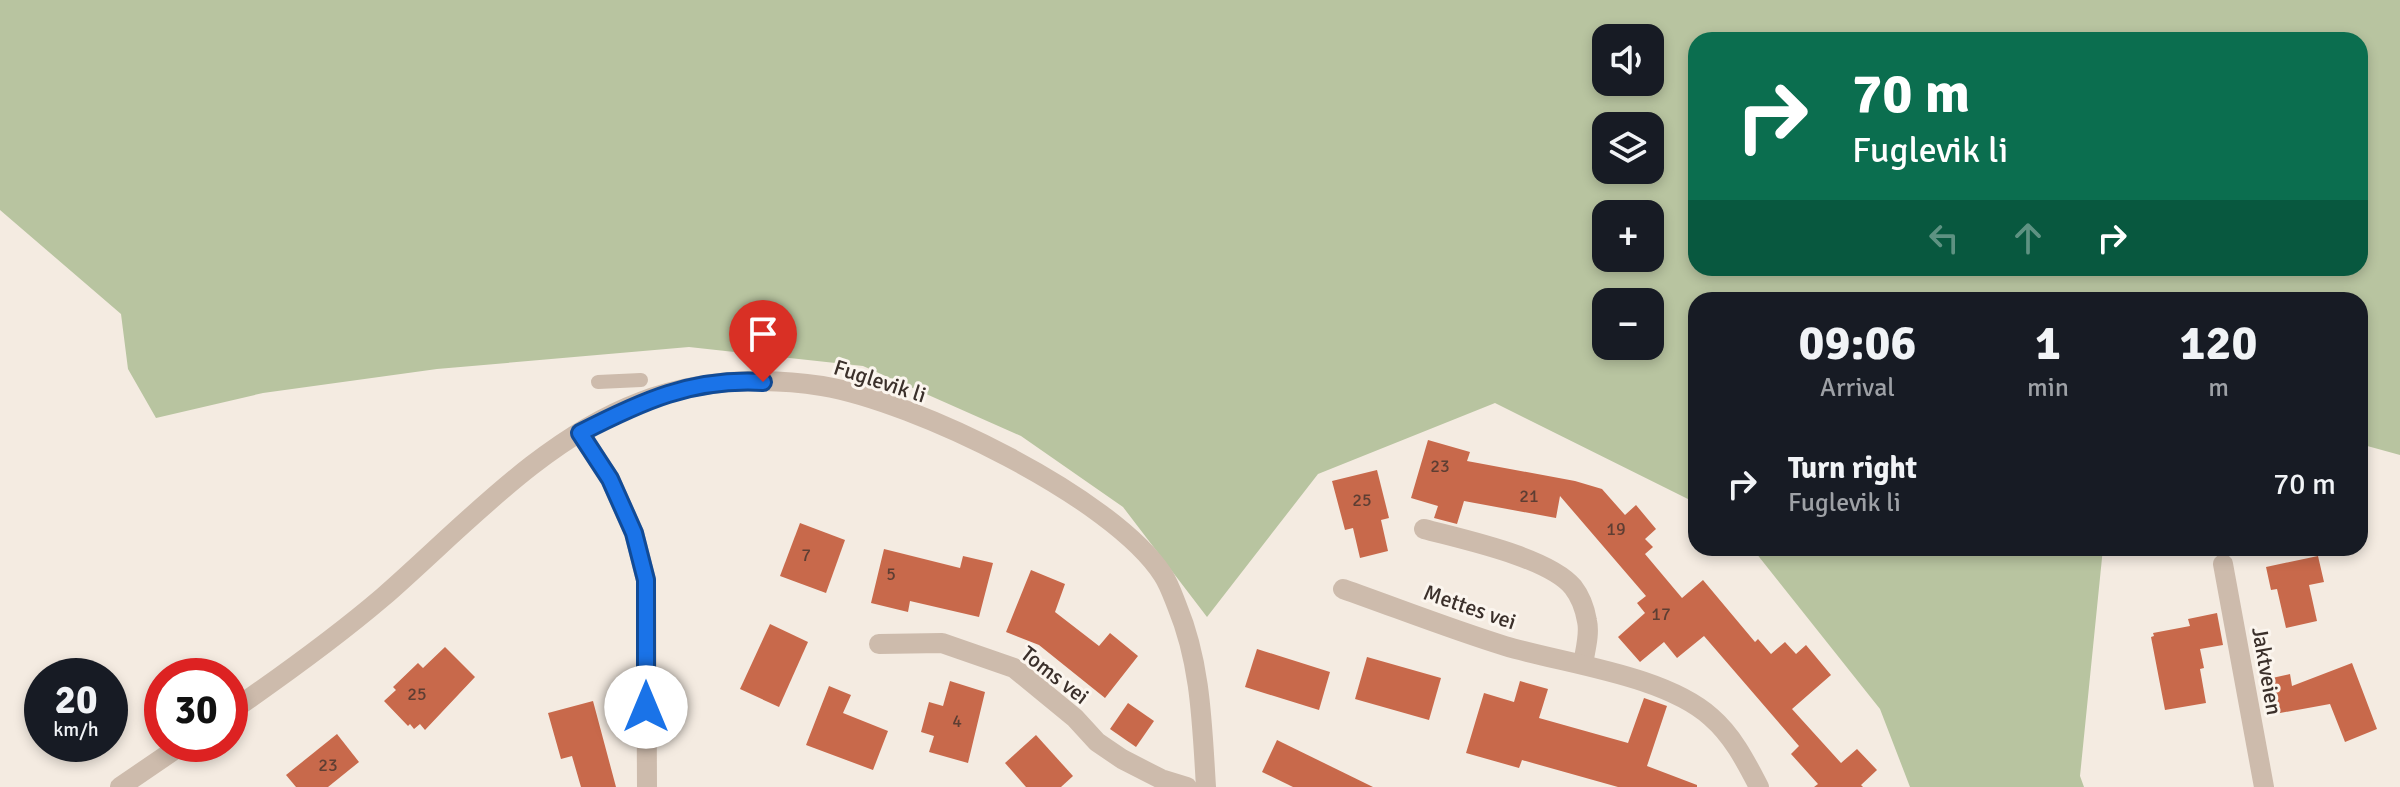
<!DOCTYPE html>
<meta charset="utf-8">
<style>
body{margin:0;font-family:Signika,sans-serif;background:#20242c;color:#f1f3f6;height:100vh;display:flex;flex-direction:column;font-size:30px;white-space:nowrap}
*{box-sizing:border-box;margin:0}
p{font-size:26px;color:#9ea1a6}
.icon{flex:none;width:44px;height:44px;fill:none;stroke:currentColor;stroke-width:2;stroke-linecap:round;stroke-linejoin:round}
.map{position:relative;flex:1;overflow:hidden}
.details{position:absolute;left:1688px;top:292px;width:680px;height:264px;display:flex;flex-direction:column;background:#171b24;border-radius:24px;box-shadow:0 4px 12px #0003}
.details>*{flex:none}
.guide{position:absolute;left:1688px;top:32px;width:680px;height:244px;border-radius:24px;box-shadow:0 4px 12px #0003;background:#0b6e4f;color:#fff;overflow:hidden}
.tools{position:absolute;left:1592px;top:24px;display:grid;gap:16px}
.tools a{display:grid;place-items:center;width:72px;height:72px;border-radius:16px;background:#171b24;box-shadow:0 4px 12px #0003;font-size:40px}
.speed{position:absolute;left:24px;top:658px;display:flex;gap:16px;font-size:40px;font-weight:700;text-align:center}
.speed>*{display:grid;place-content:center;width:104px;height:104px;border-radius:50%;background:#171b24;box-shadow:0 4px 12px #0003;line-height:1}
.speed small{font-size:20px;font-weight:400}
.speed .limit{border:12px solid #d22;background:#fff;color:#111}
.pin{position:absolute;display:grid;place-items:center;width:68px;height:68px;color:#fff;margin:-82px -34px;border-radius:50% 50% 50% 0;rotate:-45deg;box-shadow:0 0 8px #0007}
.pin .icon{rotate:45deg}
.me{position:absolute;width:88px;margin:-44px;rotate:0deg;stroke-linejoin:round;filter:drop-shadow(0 0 6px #0008)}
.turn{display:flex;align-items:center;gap:28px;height:168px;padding:0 32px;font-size:36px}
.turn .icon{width:104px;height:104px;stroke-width:2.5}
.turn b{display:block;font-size:56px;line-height:68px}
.lanes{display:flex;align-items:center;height:76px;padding:0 32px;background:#0003;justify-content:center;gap:40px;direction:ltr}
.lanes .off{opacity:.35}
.eta{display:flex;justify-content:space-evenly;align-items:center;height:136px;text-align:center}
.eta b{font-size:48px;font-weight:700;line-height:56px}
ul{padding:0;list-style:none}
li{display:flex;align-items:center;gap:24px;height:112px;padding:0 32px}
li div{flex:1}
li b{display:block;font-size:30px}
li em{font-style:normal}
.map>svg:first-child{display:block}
</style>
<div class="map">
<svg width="2400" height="787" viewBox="0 0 2400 787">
<rect width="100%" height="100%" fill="#f4ebe1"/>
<!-- green -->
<g fill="#b8c4a0" fill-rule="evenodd">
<path d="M0,0H2400V455L2360,444V300H1696V503L1495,403L1318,474L1207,617L1123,507L1021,436L863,366L689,347L437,369L263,393L156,418L128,369L121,314L0,210ZM1606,38H1650V82H1606ZM1696,40H2360V268H1696ZM1606,126H1650V170H1606ZM1606,214H1650V258H1606ZM1606,302H1650V346H1606Z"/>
<polygon points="1752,548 2103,548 2080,776 2084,787 1910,787 1880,709"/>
</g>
<!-- building -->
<g fill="#c8694b">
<polygon points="1428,440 1470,452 1467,461 1575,481 1602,489 1625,515 1636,505 1656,529 1645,539 1653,547 1645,554 1682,598 1703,580 1755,642 1758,639 1771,654 1785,642 1796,654 1806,645 1831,675 1792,709 1841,763 1857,749 1877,770 1861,785 1863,787 1814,787 1818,784 1791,754 1799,746 1704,636 1677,658 1664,642 1640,662 1618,637 1645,613 1637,603 1646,596 1560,496 1556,518 1464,501 1457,524 1434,518 1438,506 1411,498"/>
<polygon points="1377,470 1389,518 1381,520 1388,551 1360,558 1353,528 1345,530 1332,481"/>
<polygon points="800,523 845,540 826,593 780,576"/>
<polygon points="884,549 960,568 963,556 993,563 979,617 910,601 908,612 871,603"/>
<polygon points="2318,556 2324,582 2309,585 2317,621 2286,628 2277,589 2271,590 2266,567"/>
<polygon points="1031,570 1065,584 1055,612 1099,646 1110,633 1138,656 1105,698 1039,645 1006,632"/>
<polygon points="2217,613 2223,645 2200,649 2204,668 2200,669 2206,703 2165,710 2151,637 2154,636 2153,633 2190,626 2188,619"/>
<polygon points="770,624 808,642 779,707 740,689"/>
<polygon points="445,647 475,677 425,730 420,724 414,729 410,724 408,726 384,701 396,690 393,687 418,663 423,668"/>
<polygon points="1257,649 1330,672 1319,710 1245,687"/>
<polygon points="1367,657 1441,678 1429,720 1355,699"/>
<polygon points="2352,663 2377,729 2345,742 2330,704 2269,715 2263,680 2290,674 2292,686"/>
<polygon points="950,681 985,692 968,763 929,752 934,736 921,732 929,702 943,706"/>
<polygon points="1520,681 1548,689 1539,718 1628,743 1644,698 1667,706 1647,766 1697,785 1697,787 1618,787 1522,760 1519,768 1466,753 1484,693 1514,702"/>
<polygon points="829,686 851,695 843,713 888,731 873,770 806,745"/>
<polygon points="593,701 616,787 581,787 572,756 561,759 548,713"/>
<polygon points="1128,703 1154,721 1136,747 1110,729"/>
<polygon points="337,734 359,762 328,787 296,787 286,775"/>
<polygon points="1036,735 1073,776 1061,787 1026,787 1005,763"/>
<polygon points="1277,740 1373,787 1293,787 1262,772"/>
</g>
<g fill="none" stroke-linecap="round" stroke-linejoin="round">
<!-- service -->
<polyline stroke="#cdbbac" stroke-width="14" points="598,382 641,380"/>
<!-- minor -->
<g stroke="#cdbbac" stroke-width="20">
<polyline points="580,433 610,479 634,533 646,580 647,787"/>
<path d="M1424,529C1461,539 1548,557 1573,587C1580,596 1585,609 1587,621C1590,634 1585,651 1583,664"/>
<polyline points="2223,564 2264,787"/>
<path d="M1343,589C1397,608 1450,629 1505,646C1565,664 1664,675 1711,717C1733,736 1746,762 1759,787"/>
<polyline points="879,644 942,643 1014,668 1075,718 1097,742 1122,759 1161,779 1187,787"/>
<path d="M230,712C282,676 335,638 383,597C461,529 542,439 640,402C698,380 762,377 822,386C914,401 1113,497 1163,575C1169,584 1173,596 1177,606C1201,664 1202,724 1206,787"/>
<polyline points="120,787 183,744"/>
</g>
</g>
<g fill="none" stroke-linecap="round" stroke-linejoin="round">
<!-- route casing -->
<g stroke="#114b97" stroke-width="20">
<path id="route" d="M646,707V580L634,533L610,479L580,433C642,401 692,378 763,382"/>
</g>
<!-- route -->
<use href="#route" stroke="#1a73e8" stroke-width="14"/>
</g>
<g text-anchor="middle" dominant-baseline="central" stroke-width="6" stroke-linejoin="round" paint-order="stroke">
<!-- number labels -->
<g font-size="18" fill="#5e3e33">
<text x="1440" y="466">23</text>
<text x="1529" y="496">21</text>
<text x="1362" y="500">25</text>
<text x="1616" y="529">19</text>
<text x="806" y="555">7</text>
<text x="891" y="574">5</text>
<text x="1661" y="614">17</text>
<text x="417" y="694">25</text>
<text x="957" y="721">4</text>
<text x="328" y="765">23</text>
</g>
<!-- street labels -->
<g font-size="22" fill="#3b302b" stroke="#fbf5ee">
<text transform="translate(880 381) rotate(18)">Fuglevik li</text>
<text transform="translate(1470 607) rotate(19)">Mettes vei</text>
<text transform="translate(2267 671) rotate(80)">Jaktveien</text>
<text transform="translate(1055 675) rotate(38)">Toms vei</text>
</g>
</g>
</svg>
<div class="tools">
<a><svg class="icon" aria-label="sound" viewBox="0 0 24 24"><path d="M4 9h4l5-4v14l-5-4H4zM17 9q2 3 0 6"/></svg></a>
<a><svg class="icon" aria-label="layers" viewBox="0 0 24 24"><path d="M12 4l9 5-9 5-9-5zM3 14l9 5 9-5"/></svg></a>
<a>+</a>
<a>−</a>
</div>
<div class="speed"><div>20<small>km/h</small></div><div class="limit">30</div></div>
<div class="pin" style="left:763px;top:382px;background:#d93025"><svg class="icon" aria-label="arrive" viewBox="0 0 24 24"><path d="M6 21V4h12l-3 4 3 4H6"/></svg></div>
<svg class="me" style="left:646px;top:707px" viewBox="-20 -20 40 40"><circle r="19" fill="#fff"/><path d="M0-13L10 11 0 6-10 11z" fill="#1a73e8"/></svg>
<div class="guide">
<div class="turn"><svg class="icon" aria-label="right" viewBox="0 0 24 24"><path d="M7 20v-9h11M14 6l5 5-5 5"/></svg><div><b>70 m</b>Fuglevik li</div></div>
<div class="lanes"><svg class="icon off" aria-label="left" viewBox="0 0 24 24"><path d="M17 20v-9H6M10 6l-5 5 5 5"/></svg><svg class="icon off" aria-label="ahead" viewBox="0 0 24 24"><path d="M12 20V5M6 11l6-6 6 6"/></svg><svg class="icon" aria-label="right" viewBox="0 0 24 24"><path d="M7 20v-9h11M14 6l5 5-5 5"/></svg></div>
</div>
<section class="details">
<div class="eta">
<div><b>09:06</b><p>Arrival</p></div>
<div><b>1</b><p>min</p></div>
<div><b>120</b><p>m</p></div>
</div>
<ul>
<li><svg class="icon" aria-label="right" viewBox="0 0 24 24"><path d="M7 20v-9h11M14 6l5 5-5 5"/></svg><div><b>Turn right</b><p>Fuglevik li</p></div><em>70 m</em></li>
</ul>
</section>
</div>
